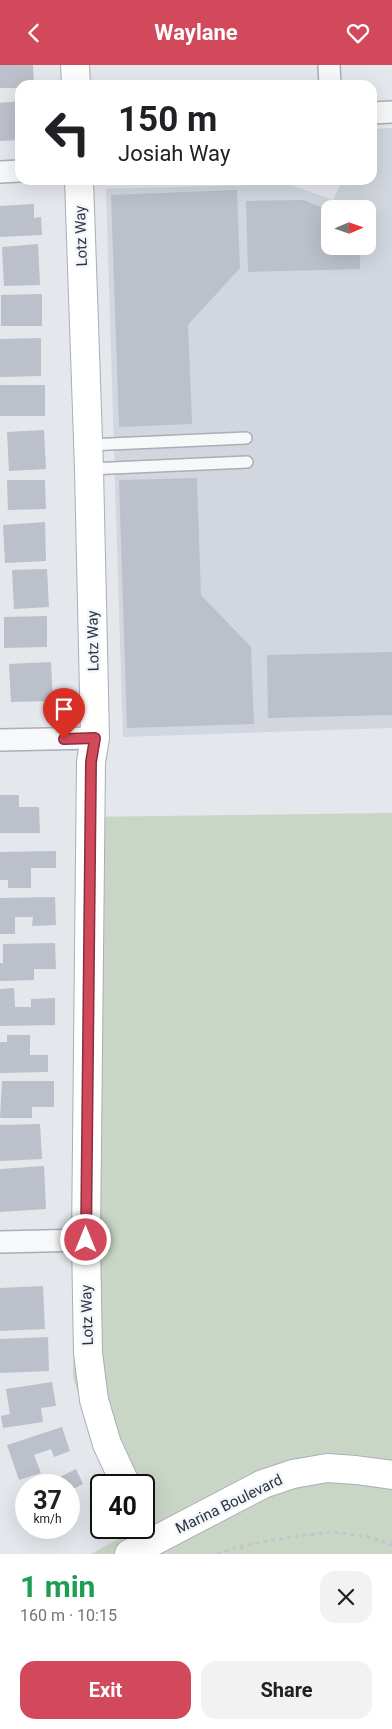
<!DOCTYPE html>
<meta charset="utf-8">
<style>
body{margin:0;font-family:Roboto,sans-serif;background:#f2f2f2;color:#202124;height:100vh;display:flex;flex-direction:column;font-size:19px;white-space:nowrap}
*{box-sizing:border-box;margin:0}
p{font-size:16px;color:#757577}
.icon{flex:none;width:28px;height:28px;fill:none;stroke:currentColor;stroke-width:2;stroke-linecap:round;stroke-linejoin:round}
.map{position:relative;height:1489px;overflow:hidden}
.drawer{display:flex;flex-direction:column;background:#fff;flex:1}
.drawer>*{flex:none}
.hud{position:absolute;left:15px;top:15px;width:362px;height:105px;border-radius:15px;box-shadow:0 5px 20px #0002;background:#fff;color:#202124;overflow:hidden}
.needle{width:32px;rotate:88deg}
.tools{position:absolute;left:321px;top:135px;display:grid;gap:10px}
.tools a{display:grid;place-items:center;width:55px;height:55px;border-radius:10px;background:#fff;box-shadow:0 5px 20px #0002;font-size:25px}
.speed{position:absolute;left:15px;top:1409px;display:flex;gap:10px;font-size:25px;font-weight:700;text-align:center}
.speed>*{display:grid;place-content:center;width:65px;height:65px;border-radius:50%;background:#fff;box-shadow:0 5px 20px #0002;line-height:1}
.speed small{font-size:12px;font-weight:400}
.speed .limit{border:2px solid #111;border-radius:8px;background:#fff;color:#111}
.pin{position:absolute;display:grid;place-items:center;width:42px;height:42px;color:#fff;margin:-51px -21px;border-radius:50% 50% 50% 0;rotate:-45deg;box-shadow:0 0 5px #0007}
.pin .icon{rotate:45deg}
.me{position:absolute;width:55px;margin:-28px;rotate:0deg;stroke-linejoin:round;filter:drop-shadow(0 0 4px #0008)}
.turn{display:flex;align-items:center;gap:18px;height:105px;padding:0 20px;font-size:22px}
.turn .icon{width:65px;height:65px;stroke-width:2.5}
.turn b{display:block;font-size:35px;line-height:42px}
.round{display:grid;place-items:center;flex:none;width:52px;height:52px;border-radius:15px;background:#f2f2f2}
.summary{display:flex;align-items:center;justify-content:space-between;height:85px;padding:0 20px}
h1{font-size:30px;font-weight:700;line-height:38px;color:#1e9e55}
.button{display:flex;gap:10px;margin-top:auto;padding:10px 20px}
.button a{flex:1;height:58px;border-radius:15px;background:#d1495b;color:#fff;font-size:20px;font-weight:700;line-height:58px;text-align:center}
.button a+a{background:#f2f2f2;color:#202124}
header{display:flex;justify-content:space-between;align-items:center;height:65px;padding:0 20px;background:#d1495b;color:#fff;font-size:22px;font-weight:700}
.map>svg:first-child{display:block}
</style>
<header><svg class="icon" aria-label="back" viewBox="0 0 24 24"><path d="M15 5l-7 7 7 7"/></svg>Waylane<svg class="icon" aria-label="heart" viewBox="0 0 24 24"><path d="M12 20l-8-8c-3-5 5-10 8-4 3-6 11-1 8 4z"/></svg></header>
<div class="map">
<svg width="392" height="1489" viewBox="0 0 392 1489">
<rect width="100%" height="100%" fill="#e4e7ec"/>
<!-- built -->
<path fill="#d2d6de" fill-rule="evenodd" d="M392,63V663L123,672L106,124L288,119L333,135L343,115H372L373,64ZM330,144H368V181H330Z"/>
<!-- green -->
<polygon fill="#c9d6c5" points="392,748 392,1489 91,1489 124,1471 121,1463 144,1462 144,1420 108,1420 73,1312 82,752"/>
<!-- building -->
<g fill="#bbc0ca">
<polygon points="0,0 33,0 34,20 20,20 20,23 0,23"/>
<polygon points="20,36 20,75 0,76 0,38"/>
<polygon points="237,125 240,203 188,260 192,359 119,362 111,130"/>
<polygon points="304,135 330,146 330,181 360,181 360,204 248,207 246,136"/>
<polygon points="34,139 34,153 41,152 42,170 0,172 0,141"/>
<polygon points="38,179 40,220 4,221 2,182"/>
<polygon points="42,229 42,261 1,261 1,230"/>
<polygon points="41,273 41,311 0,312 0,274"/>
<rect x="0" y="320" width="45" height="31"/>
<polygon points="44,365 46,404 9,406 7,367"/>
<polygon points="197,413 201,530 251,582 254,659 127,663 119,415"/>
<polygon points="7,415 45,415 46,444 8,445"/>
<polygon points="45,457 46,496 5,498 3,460"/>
<polygon points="47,504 49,542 14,544 12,505"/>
<polygon points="47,551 47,582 4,583 4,552"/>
<polygon points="392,587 392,650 268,653 267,590"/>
<polygon points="51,597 53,636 11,637 9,599"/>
<polygon points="0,730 19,730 19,742 39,742 40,768 0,768"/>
<polygon points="56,786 56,803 31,803 31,823 8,823 8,815 0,815 0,787"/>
<polygon points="55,832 56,860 32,861 33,852 15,852 15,869 0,869 0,833"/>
<polygon points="55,878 56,904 34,904 34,915 0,916 0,898 3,898 3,879"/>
<polygon points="14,923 15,942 31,942 31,934 55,933 55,960 0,961 0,924"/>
<polygon points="7,970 30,970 30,990 48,990 48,1007 0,1008 0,977 7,977"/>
<polygon points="2,1016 54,1016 54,1042 32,1042 32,1053 0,1053"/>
<polygon points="40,1059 42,1094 0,1096 0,1060"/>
<polygon points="44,1101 46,1144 0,1147 0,1104"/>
<polygon points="43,1221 45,1264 0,1266 0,1223"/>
<polygon points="48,1272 49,1306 0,1308 0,1274"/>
<polygon points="52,1317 56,1341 41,1343 43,1357 3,1363 1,1351 10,1349 6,1324"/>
<polygon points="62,1362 70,1386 54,1392 51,1384 34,1390 41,1408 19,1415 7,1380"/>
<polygon points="76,1404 83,1419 69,1426 69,1420 44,1420"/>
<polygon points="69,1432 75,1445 69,1449"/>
</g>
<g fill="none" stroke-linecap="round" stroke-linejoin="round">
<!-- lane casing -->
<g stroke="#a9aeb7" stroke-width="14">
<g id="lane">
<polyline points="88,380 246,373"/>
<polyline points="89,404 247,397"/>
</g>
</g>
<!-- street casing -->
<g stroke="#a9aeb7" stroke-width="24">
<g id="street">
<polyline points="329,0 330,20"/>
<polyline points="372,48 392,47"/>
<polyline points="0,107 20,106"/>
<polyline points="0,675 95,673"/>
<polyline points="0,1177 86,1175"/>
</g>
</g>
<!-- secondary casing -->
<g stroke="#a9aeb7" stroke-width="30">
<g id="secondary">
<polyline points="75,0 76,20"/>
<polyline points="79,115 89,404 95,673 91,697 86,1175 88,1288 94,1335 107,1379 126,1420"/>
<polyline points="129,1489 263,1419 293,1409 327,1403 356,1405 392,1410"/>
</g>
</g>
<!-- path -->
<g stroke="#c2c5cb" stroke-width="3" stroke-dasharray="4 4" stroke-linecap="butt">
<polyline points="241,1481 243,1489"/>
<polyline points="217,1489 241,1481 297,1471 335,1467 368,1472 392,1480"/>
</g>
<!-- lane -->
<use href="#lane" stroke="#f7f8fa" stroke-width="11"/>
<!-- street -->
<use href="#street" stroke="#f7f8fa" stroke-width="21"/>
<!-- secondary -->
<use href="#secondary" stroke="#fff" stroke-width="28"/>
</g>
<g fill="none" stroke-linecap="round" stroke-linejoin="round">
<!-- route casing -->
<g stroke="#882f3b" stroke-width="12">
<polyline id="route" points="64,674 95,673 91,697 86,1175"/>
</g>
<!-- route -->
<use href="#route" stroke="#d1495b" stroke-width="9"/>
</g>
<g text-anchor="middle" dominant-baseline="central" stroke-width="5" stroke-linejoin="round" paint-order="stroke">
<!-- street labels -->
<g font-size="15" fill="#2b3445" stroke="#f4f6f9">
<text transform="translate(81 171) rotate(-92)">Lotz Way</text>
<text transform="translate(93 576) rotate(-91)">Lotz Way</text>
<text transform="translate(87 1250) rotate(-92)">Lotz Way</text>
<text transform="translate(229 1439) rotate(-26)">Marina Boulevard</text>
</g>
</g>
</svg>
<div class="tools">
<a><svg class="needle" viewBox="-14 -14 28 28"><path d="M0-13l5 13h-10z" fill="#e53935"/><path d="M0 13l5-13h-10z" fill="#757577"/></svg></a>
</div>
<div class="speed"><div>37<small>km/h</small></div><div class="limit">40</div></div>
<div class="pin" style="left:64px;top:674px;background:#d93025"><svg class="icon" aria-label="arrive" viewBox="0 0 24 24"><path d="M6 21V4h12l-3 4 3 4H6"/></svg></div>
<svg class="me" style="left:86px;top:1175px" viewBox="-20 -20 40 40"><circle r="17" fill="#d1495b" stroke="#fff" stroke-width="3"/><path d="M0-11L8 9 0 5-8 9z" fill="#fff"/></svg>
<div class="hud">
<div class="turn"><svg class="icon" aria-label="left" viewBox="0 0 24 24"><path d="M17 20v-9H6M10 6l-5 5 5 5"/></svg><div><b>150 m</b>Josiah Way</div></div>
</div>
</div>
<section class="drawer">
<div class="summary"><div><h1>1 min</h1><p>160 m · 10:15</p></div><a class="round"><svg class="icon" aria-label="close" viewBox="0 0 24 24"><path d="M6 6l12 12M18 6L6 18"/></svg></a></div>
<div class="button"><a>Exit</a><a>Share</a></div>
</section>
